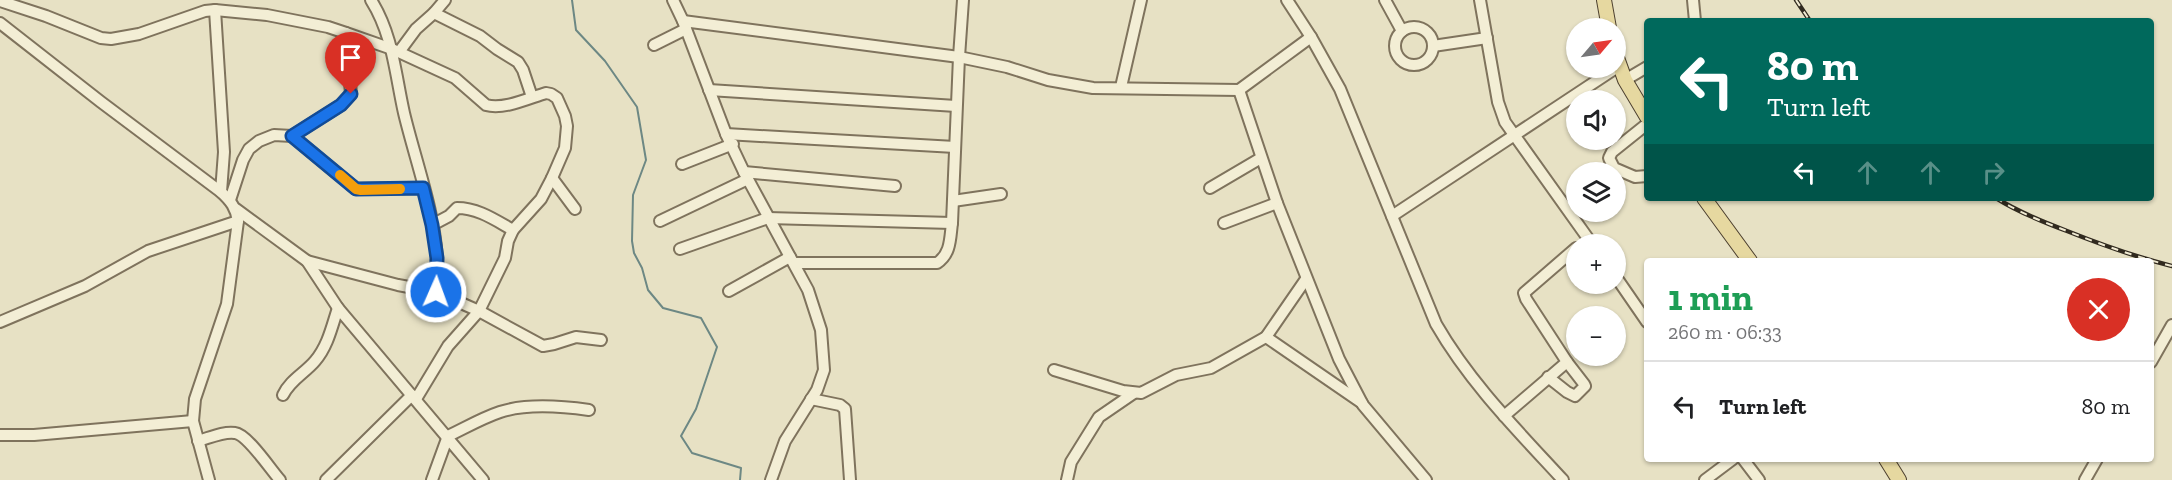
<!DOCTYPE html>
<meta charset="utf-8">
<style>
body{margin:0;font-family:"Zilla Slab",serif;background:#f6f6f6;color:#202124;height:100vh;display:flex;flex-direction:column;font-size:22px;white-space:nowrap}
*{box-sizing:border-box;margin:0}
p{font-size:20px;color:#757577}
.icon{flex:none;width:33px;height:33px;fill:none;stroke:currentColor;stroke-width:2;stroke-linecap:round;stroke-linejoin:round}
.map{position:relative;flex:1;overflow:hidden}
.details{position:absolute;left:1644px;top:258px;width:510px;height:204px;display:flex;flex-direction:column;background:#fff;border-radius:6px;box-shadow:0 2px 4px #0004}
.details>*{flex:none}
.banner{position:absolute;left:1644px;top:18px;width:510px;height:183px;border-radius:6px;box-shadow:0 2px 4px #0004;background:#00695c;color:#fff;overflow:hidden}
.needle{width:39px;rotate:61deg}
.controls{position:absolute;left:1566px;top:18px;display:grid;gap:12px}
.controls a{display:grid;place-items:center;width:60px;height:60px;border-radius:50%;background:#fff;box-shadow:0 2px 4px #0004;font-size:30px}
.pin{position:absolute;display:grid;place-items:center;width:51px;height:51px;color:#fff;margin:-62px -26px;border-radius:50% 50% 50% 0;rotate:-45deg;box-shadow:0 0 6px #0007}
.pin .icon{rotate:45deg}
.me{position:absolute;width:66px;margin:-33px;rotate:2deg;stroke-linejoin:round;filter:drop-shadow(0 0 4px #0008)}
.turn{display:flex;align-items:center;gap:21px;height:126px;padding:0 24px;font-size:27px}
.turn .icon{width:78px;height:78px;stroke-width:2.5}
.turn b{display:block;font-size:42px;line-height:51px}
.lanes{display:flex;align-items:center;height:57px;padding:0 24px;background:#0003;justify-content:center;gap:30px;direction:ltr}
.lanes .off{opacity:.35}
.round{display:grid;place-items:center;flex:none;width:63px;height:63px;border-radius:32px;background:#f6f6f6}
.headline{display:flex;align-items:center;justify-content:space-between;height:102px;padding:0 24px}
h1{font-size:36px;font-weight:800;line-height:45px;color:#1e9e55}
ul{padding:0;list-style:none}
li{display:flex;align-items:center;gap:18px;height:90px;padding:0 24px;border-top:2px solid #e0e0e0}
li div{flex:1}
li b{display:block;font-size:22px}
li em{font-style:normal}
.map>svg:first-child{display:block}
</style>
<div class="map">
<svg width="2172" height="480" viewBox="0 0 2172 480">
<rect width="100%" height="100%" fill="#e7e1c4"/>
<g fill="none" stroke-linecap="round" stroke-linejoin="round">
<!-- stream -->
<polyline stroke="#6d8884" stroke-width="2" points="572,0 576,30 605,61 637,107 646,160 633,195 632,241 634,253 642,268 648,290 663,308 701,318 717,347 696,409 681,436 692,453 741,468 740,480"/>
<!-- minor casing -->
<g stroke="#7f735d" stroke-width="14">
<g id="minor">
<path d="M371,0C393,35 395,73 404,113C415,159 435,213 437,260C437,271 436,281 436,292"/>
<polyline points="673,0 683,21 726,134 744,172 808,290 821,330 824,370 817,390 785,441 771,480"/>
<path d="M1287,0L1311,37L1340,89L1436,324C1470,383 1517,430 1563,480"/>
<polyline points="1385,0 1402,31"/>
<polyline points="1480,0 1498,102 1505,122 1592,244"/>
<polyline points="1693,0 1695,21"/>
<path d="M0,1L46,16L101,38L111,39L139,34L205,11L215,10L267,15L328,27L346,33L392,49L455,78L486,105C504,110 529,98 546,93L551,94L557,98L565,116L567,126L565,148L552,178L541,199L513,230L508,241L505,258L479,311L448,346L416,399"/>
<polyline points="215,10 224,152 221,192"/>
<polyline points="434,13 480,36 497,49 518,62 523,70 532,97"/>
<polyline points="683,21 959,57 1007,67 1048,80 1093,88 1239,90 1311,37"/>
<path d="M0,23L101,102L221,192C231,201 236,208 238,221L227,304L195,399L193,421L209,480"/>
<circle cx="1414" cy="46" r="19"/>
<polyline points="654,45 686,29"/>
<polyline points="1433,46 1487,38"/>
<polyline points="399,52 416,29 434,13 445,0"/>
<polyline points="1625,80 1647,67"/>
<polyline points="1121,87 1141,0"/>
<polyline points="709,90 956,106"/>
<polyline points="1239,90 1277,203 1339,359 1363,405 1426,480"/>
<polyline points="1647,124 1612,152 1609,158 1614,168 1635,177 1647,176"/>
<polyline points="726,134 955,147"/>
<polyline points="292,136 341,105 351,94 346,33"/>
<polyline points="682,164 733,144"/>
<polyline points="744,172 895,186"/>
<polyline points="552,178 575,209"/>
<polyline points="1210,188 1261,158"/>
<polyline points="230,200 243,160 249,149 259,141 274,135 292,136 356,189 423,188"/>
<polyline points="953,201 1001,194"/>
<polyline points="236,209 307,261 338,308 483,480"/>
<polyline points="1392,216 1619,66"/>
<polyline points="660,221 748,179"/>
<polyline points="1224,223 1277,203"/>
<path d="M432,225L449,216L457,208C478,208 495,220 513,230"/>
<polyline points="680,249 768,218 952,223"/>
<polyline points="307,261 398,285 436,292 479,311 543,346 554,344 576,337 601,340"/>
<path d="M794,263H937C951,254 950,238 952,223L959,57L963,0"/>
<polyline points="1616,277 1647,322"/>
<polyline points="729,291 790,257"/>
<polyline points="0,322 85,286 148,251 238,221"/>
<polyline points="1266,337 1362,403"/>
<polyline points="2151,362 2172,325"/>
<polyline points="1054,370 1123,391 1141,393 1176,375 1211,368 1266,337 1306,279"/>
<polyline points="1548,377 1567,392 1575,396 1585,386 1584,384 1567,362"/>
<path d="M283,395C290,380 305,373 315,361C328,346 332,326 338,308"/>
<polyline points="811,399 840,405 845,409 850,480"/>
<polyline points="1504,416 1567,362 1526,299 1524,293 1576,248"/>
<polyline points="0,435 34,435 193,421"/>
<path d="M198,441C209,438 224,431 235,433C247,434 271,470 280,480"/>
<polyline points="1743,459 1759,480"/>
<polyline points="326,480 412,395"/>
<path d="M432,480L448,436C465,428 482,418 500,412C527,403 561,406 589,410"/>
<polyline points="1067,480 1071,462 1099,417 1134,393"/>
<polyline points="1705,480 1733,459"/>
<polyline points="2085,480 2097,459"/>
</g>
</g>
<!-- major casing -->
<g stroke="#4e4130" stroke-width="16">
<g id="major">
<polyline points="1604,0 1609,28"/>
<polyline points="1616,55 1625,80 1647,117"/>
<polyline points="1704,198 1750,261"/>
<polyline points="1886,459 1899,480"/>
</g>
</g>
<!-- minor -->
<use href="#minor" stroke="#f3eed5" stroke-width="10"/>
<!-- major -->
<use href="#major" stroke="#e6d8a0" stroke-width="14"/>
<!-- rail casing -->
<g stroke="#312a1f" stroke-width="4.5">
<g id="rail">
<polyline points="1796,0 1810,21"/>
<path d="M1996,198C2018,212 2043,222 2067,231C2102,245 2136,257 2172,266"/>
</g>
</g>
<!-- rail -->
<use href="#rail" stroke="#f0ead2" stroke-width="2" stroke-dasharray="7" stroke-linecap="butt"/>
</g>
<g fill="none" stroke-linecap="round" stroke-linejoin="round">
<!-- route casing -->
<g stroke="#114b97" stroke-width="15">
<polyline id="route" points="351,94 341,105 292,136 356,189 423,188 432,225 437,258 436,292"/>
</g>
<!-- route -->
<use href="#route" stroke="#1a73e8" stroke-width="10"/>
<!-- slow -->
<polyline stroke="#f59e0b" stroke-width="10" points="340,175 356,189 361,190 400,189"/>
</g>
</svg>
<div class="controls">
<a><svg class="needle" viewBox="-14 -14 28 28"><path d="M0-13l5 13h-10z" fill="#e53935"/><path d="M0 13l5-13h-10z" fill="#757577"/></svg></a>
<a><svg class="icon" aria-label="sound" viewBox="0 0 24 24"><path d="M4 9h4l5-4v14l-5-4H4zM17 9q2 3 0 6"/></svg></a>
<a><svg class="icon" aria-label="layers" viewBox="0 0 24 24"><path d="M12 4l9 5-9 5-9-5zM3 14l9 5 9-5"/></svg></a>
<a>+</a>
<a>−</a>
</div>
<div class="pin" style="left:351px;top:94px;background:#d93025"><svg class="icon" aria-label="arrive" viewBox="0 0 24 24"><path d="M6 21V4h12l-3 4 3 4H6"/></svg></div>
<svg class="me" style="left:436px;top:292px" viewBox="-20 -20 40 40"><circle r="17" fill="#1a73e8" stroke="#fff" stroke-width="3"/><path d="M0-11L8 9 0 5-8 9z" fill="#fff"/></svg>
<div class="banner">
<div class="turn"><svg class="icon" aria-label="left" viewBox="0 0 24 24"><path d="M17 20v-9H6M10 6l-5 5 5 5"/></svg><div><b>80 m</b>Turn left</div></div>
<div class="lanes"><svg class="icon" aria-label="left" viewBox="0 0 24 24"><path d="M17 20v-9H6M10 6l-5 5 5 5"/></svg><svg class="icon off" aria-label="ahead" viewBox="0 0 24 24"><path d="M12 20V5M6 11l6-6 6 6"/></svg><svg class="icon off" aria-label="ahead" viewBox="0 0 24 24"><path d="M12 20V5M6 11l6-6 6 6"/></svg><svg class="icon off" aria-label="right" viewBox="0 0 24 24"><path d="M7 20v-9h11M14 6l5 5-5 5"/></svg></div>
</div>
<section class="details">
<div class="headline"><div><h1>1 min</h1><p>260 m · 06:33</p></div><a class="round" style="background:#d93025;color:#fff"><svg class="icon" aria-label="close" viewBox="0 0 24 24"><path d="M6 6l12 12M18 6L6 18"/></svg></a></div>
<ul>
<li><svg class="icon" aria-label="left" viewBox="0 0 24 24"><path d="M17 20v-9H6M10 6l-5 5 5 5"/></svg><div><b>Turn left</b></div><em>80 m</em></li>
</ul>
</section>
</div>
